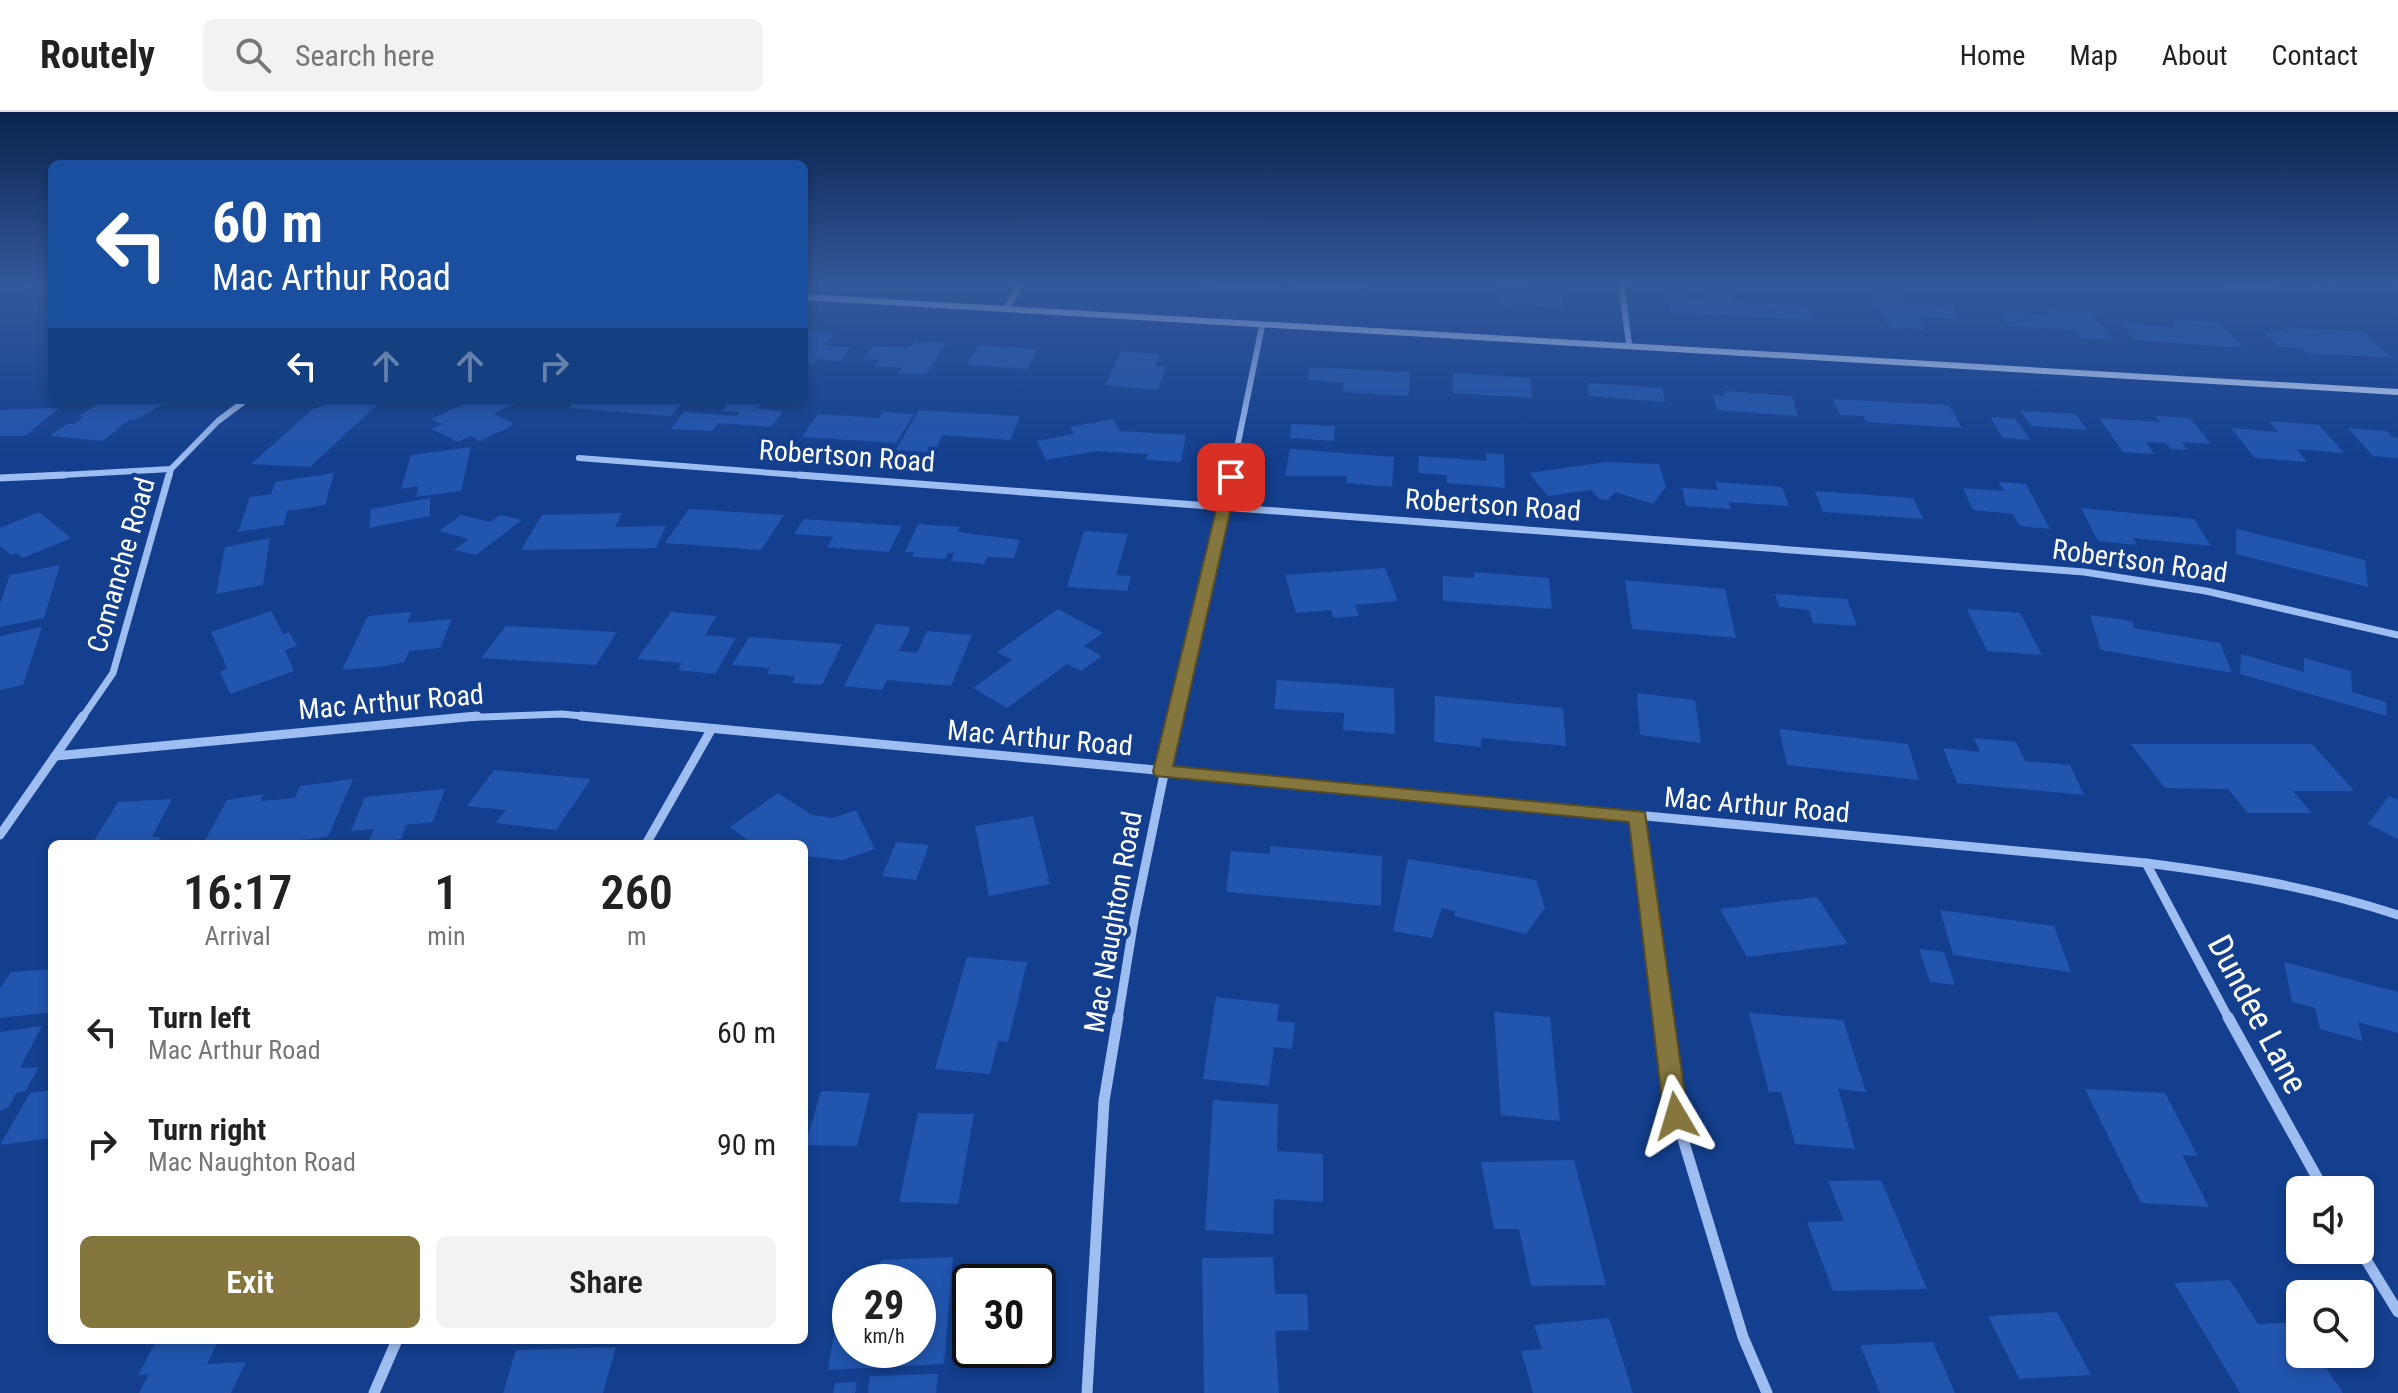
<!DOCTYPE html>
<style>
body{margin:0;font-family:"Roboto Condensed",sans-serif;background:#f2f2f2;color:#222;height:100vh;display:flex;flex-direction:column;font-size:30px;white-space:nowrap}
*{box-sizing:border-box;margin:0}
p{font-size:26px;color:#767676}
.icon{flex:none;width:44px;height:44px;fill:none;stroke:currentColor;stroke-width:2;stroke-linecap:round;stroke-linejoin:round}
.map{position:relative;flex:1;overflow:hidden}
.side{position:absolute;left:48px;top:728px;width:760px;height:504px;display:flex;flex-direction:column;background:#fff;border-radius:12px;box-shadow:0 4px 12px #0003}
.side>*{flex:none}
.top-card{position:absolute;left:48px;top:48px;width:760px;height:244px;border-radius:12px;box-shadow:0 4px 12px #0003;background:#1a4fa0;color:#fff;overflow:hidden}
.fabs{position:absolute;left:2286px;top:1064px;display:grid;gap:16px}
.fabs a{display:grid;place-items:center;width:88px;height:88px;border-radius:12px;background:#fff;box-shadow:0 4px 12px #0003;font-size:40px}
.speed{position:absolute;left:832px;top:1152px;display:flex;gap:16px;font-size:40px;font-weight:700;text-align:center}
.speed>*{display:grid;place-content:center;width:104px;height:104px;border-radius:50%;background:#fff;box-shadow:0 4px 12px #0003;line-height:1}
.speed small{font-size:20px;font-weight:400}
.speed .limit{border:4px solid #111;border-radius:12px;background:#fff;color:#111}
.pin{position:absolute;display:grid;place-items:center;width:68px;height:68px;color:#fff;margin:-34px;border-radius:16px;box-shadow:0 4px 12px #0006}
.me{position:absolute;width:88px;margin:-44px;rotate:353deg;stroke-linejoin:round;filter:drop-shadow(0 0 6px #0008)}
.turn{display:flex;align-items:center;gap:28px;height:168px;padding:0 32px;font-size:36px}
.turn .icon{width:104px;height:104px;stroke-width:2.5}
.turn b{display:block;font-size:56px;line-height:68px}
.lanes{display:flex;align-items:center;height:76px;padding:0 32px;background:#0003;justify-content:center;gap:40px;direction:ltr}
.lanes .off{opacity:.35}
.eta{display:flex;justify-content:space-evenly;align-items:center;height:136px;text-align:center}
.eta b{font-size:48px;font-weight:600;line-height:56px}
.primary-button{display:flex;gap:16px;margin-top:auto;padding:16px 32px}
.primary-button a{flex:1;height:92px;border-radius:12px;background:#85763d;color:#fff;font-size:32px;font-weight:600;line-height:92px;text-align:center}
.primary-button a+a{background:#f2f2f2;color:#222}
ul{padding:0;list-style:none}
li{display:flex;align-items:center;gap:24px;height:112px;padding:0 32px}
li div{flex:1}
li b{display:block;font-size:30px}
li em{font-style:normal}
header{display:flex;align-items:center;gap:48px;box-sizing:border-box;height:112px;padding:0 40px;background:#fff;border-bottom:2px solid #e0e0e0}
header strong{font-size:38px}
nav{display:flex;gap:44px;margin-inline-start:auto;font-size:28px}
.search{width:560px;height:72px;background:#f2f2f2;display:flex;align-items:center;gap:20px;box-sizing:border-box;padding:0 28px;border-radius:12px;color:#767676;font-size:30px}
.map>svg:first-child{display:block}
</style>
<header>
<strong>Routely</strong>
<div class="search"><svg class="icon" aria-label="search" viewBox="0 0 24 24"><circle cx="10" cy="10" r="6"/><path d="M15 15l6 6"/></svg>Search here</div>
<nav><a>Home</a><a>Map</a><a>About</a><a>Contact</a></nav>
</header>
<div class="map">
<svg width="2398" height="1281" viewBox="0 0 2398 1281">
<rect width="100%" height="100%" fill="#133f8e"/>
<!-- building -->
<g fill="#2155ae">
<polygon points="36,170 52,170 52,187 14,180"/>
<polygon points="1202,170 1274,170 1272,180 1200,175"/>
<polygon points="1291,170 1368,170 1368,183 1290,179"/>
<polygon points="2211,170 2273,170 2278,177 2267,176 2271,182 2227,178 2224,174"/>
<polygon points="2294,170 2339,170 2339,172 2312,178"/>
<polygon points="1500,174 1537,176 1537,181 1562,182 1563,196 1500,192"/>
<polygon points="1871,178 1900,180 1905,191 1952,194 1960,207 1918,204 1924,218 1889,215"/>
<polygon points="1665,179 1688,180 1690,188 1706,189 1702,179 1731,181 1735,190 1806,194 1812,208 1671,200"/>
<polygon points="2049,197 2091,200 2112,228 2081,226 2076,219 2008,214 1999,201 2053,204"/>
<polygon points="2172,207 2219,210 2243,236 2135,228 2121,211 2178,215"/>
<polygon points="2284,215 2364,220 2393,246 2306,241 2301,236 2279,235 2263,219 2289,220"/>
<polygon points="804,219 834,221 825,234 850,235 841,249 817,247 812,253 804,252"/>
<polygon points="914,229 946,231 926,263 899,261 903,256 875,254 879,248 864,247 873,234 909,236"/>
<polygon points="978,233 1037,237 1028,257 967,253"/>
<polygon points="1121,239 1160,242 1155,254 1166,255 1158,278 1105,273"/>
<polygon points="1310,255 1410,260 1409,284 1343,280 1344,271 1308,268"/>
<polygon points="1453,261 1530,266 1532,286 1453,281"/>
<polygon points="1588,271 1662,276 1665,290 1589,284"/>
<polygon points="1724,279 1792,284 1798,304 1717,298 1713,283 1725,284"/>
<polygon points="1833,287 1949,293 1962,316 1866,310 1863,304 1840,303"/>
<polygon points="109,288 172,288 135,308 130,307 103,329 49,324 67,312 74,312 84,305 79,304 100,290"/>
<polygon points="473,288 523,288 493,302 515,312 480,329 470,324 458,330 432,317 443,312 431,307"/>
<polygon points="577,288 685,288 671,304 569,296"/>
<polygon points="730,288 764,288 757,297 783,299 771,315 718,311 712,319 671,317 684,300 737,304 740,300 722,299"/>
<polygon points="330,291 377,293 310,355 251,352 313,297"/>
<polygon points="59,296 25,324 0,324 0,298"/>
<polygon points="919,298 1020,304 1010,328 942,323 934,341 896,338"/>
<polygon points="2021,299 2076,302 2087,318 2031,314"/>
<polygon points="883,300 914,302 896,331 802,325 818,302 879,306"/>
<polygon points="2155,304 2190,306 2211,332 2181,330 2188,338 2171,337 2166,331 2146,330 2154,342 2123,340 2099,306 2160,310"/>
<polygon points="1990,305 2016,307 2030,328 2003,326"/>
<polygon points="1113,307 1120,319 1186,323 1181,350 1146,348 1147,342 1096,339 1046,348 1037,329 1074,322 1070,315"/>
<polygon points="2269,309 2319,313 2344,341 2296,337 2307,350 2255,346 2231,316 2278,320"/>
<polygon points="1291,312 1335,314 1334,329 1290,326"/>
<polygon points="2348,316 2387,319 2393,325 2398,326 2398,346 2373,344"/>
<polygon points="471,335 461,379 416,385 418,374 401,377 411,343"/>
<polygon points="1290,337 1394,345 1392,375 1346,371 1347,364 1285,364"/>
<polygon points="1486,341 1504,343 1505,376 1447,371 1447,363 1418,361 1419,344 1487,349"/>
<polygon points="1606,350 1659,352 1666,375 1653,392 1615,380 1608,388 1599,387 1591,378 1548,384 1529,361"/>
<polygon points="334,361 325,393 287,399 284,413 238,420 250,385 271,382 275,370"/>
<polygon points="1715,370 1782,375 1789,394 1729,390 1731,397 1686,394 1682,376 1718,378"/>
<polygon points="1999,370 2026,372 2050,417 2020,414 2013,402 1973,398 1963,376 2004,379"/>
<polygon points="1815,379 1913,386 1923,407 1823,400"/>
<polygon points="430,386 430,404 369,416 371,397"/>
<polygon points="2081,396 2194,407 2211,434 2133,426 2137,433 2098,429"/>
<polygon points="689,397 784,403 761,438 665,431"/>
<polygon points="39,400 71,426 23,446 17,441 11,443 0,434 0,416"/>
<polygon points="622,401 615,415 666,414 656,436 521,438 542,403"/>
<polygon points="461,403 490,410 500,403 522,408 476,443 454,438 469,427 439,419"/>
<polygon points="804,407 902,414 889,440 827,435 833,425 794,422"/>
<polygon points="918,412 960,415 958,420 1020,428 1014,446 987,445 984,452 951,449 954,441 948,441 945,447 912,445 914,440 905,440"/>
<polygon points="2236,417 2365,448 2368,475 2236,442"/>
<polygon points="1084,419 1128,422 1116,463 1131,464 1127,479 1067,475"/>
<polygon points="270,426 263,473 216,482 225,435"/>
<polygon points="60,453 44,506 0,515 0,492 10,463"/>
<polygon points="1385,456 1398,489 1355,493 1359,504 1334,506 1331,498 1296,501 1285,463"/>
<polygon points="1474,460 1549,466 1552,497 1443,489 1443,464 1474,466"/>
<polygon points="1625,468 1725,477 1736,526 1632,517"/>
<polygon points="1775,482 1847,487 1857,514 1813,511 1809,498 1779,495"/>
<polygon points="1058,497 1103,521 1084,534 1102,544 1081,559 1067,552 1007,596 973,576 1012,548 997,540"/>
<polygon points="1967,497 2020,501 2042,543 1987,539"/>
<polygon points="271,499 283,522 289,520 297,534 285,538 294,559 230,582 220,560 227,556 211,520"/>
<polygon points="412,500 407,511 452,507 440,536 409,539 404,550 386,554 342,558 368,504"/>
<polygon points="671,500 717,504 705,523 736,526 715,562 678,558 682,551 637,547"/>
<polygon points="2090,503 2132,509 2134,516 2220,531 2232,561 2101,538"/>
<polygon points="876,512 911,515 899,539 917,541 927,519 972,523 951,574 887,568 882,578 844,574"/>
<polygon points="506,514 617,520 596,553 481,546"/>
<polygon points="42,515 23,573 0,578 0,524"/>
<polygon points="749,525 842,532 822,573 792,571 795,564 767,562 770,556 732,553"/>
<polygon points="2241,542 2304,560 2304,546 2351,559 2352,580 2386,590 2387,604 2240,562"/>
<polygon points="1277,568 1394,576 1395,622 1343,618 1344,601 1274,597"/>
<polygon points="1637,581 1695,588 1701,631 1640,623"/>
<polygon points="1435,584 1563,596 1566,634 1481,626 1481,635 1434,630"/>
<polygon points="1779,617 1908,632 1919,668 1787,653"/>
<polygon points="1974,626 2016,630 2025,649 2070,653 2084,683 1957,671 1943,636 1980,640"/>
<polygon points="2131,632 2312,632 2354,679 2293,679 2312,701 2248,701 2228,677 2165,676"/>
<polygon points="494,658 591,667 556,718 496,711 506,698 467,694"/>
<polygon points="353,667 328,725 265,732 203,732 227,688 263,682 261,689 295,686 300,674"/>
<polygon points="445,677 433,710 406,713 401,727 368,731 374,717 351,719 365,685"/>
<polygon points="778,681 812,703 833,706 856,698 875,737 843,748 804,744 804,732 753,732 730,715"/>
<polygon points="2389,684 2398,688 2398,727 2368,712"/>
<polygon points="172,687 152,725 161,725 157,732 92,732 118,690"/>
<polygon points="1033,704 1050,772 989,784 975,714"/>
<polygon points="896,730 929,733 916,768 882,764"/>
<polygon points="1270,734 1382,744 1381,794 1226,780 1231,739 1270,742"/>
<polygon points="1408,747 1536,768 1545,796 1526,822 1454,804 1455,799 1442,796 1432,826 1393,819"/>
<polygon points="1817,785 1848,832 1747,845 1720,797"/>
<polygon points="1940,798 2054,814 2071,860 1953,843"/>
<polygon points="1919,837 1944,840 1955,873 1930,870"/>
<polygon points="967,845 1027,850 1008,930 998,929 990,962 935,957"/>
<polygon points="2284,850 2398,880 2398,921 2358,910 2363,929 2320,917 2315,896 2292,890"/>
<polygon points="52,857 52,900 0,906 0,876 11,860"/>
<polygon points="1216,885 1279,892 1277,909 1295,911 1292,937 1274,935 1269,974 1203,967"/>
<polygon points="1494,900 1550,905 1560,1009 1501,1003"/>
<polygon points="1749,901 1843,908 1866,980 1838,977 1855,1037 1795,1032 1781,980 1769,980"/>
<polygon points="42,914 20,956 39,955 25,980 17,980 9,995 0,999 0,920"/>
<polygon points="2085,977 2165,981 2198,1044 2182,1043 2209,1095 2141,1091"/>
<polygon points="52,978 52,1026 0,1033 30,981"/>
<polygon points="821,979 870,981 857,1034 805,1033"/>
<polygon points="1213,988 1278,992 1277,1039 1323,1042 1323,1090 1274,1087 1273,1122 1205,1118"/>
<polygon points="918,1001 974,1002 958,1092 899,1090"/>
<polygon points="1574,1048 1606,1173 1531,1174 1519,1117 1494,1117 1481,1050"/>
<polygon points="1881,1068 1927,1177 1833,1179 1807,1110 1844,1109 1828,1069"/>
<polygon points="953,1145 944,1252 828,1258 838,1196 850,1195 850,1238 918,1238 918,1170 878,1170 881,1148"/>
<polygon points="1273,1145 1275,1182 1307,1182 1309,1218 1275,1219 1279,1281 1204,1281 1202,1146"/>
<polygon points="2230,1168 2258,1212 2295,1210 2300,1217 2300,1242 2317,1242 2343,1281 2240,1281 2174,1171"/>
<polygon points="2057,1200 2091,1263 2019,1267 1988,1204"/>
<polygon points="1609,1206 1633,1281 1533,1281 1521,1239 1542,1237 1534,1213"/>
<polygon points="157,1228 219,1228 207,1252 246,1250 231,1281 139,1281 149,1262 138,1263"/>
<polygon points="1933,1230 1955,1281 1880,1281 1860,1233"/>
<polygon points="616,1235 603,1281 503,1281 516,1238"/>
<polygon points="938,1262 936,1281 868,1281 870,1264"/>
<polygon points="857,1270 855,1281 833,1281 835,1271"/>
</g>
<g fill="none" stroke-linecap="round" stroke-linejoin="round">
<!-- minor-far3 -->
<g stroke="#9ebdf1" stroke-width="6">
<polyline points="1621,170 1629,232"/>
<polyline points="1007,196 1021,170"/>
<polyline points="579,346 825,365"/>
<polyline points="26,365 171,357"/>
<polyline points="169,365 171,357 218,309 246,288"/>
<polyline points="1231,365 1262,214"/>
</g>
<!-- minor-far2 -->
<g stroke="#9ebdf1" stroke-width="7">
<polyline points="799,363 2084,460 2206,479 2398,523"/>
<polyline points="0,366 64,363"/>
<polyline points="82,606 113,561 169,363"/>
<polyline points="456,606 562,602 602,606"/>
<polyline points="1176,606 1232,363"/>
</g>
<!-- minor-far1 -->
<g stroke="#9ebdf1" stroke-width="9">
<path d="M581,604L2146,751C2232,762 2316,776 2398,803"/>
<polyline points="55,644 477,604"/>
<polyline points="1638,704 1664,907"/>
<polyline points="0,723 83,604"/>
<polyline points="646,732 711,618"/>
<polyline points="2146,751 2229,907"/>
<polyline points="1118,907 1134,808 1176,604"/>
</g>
<!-- minor -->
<g stroke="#9ebdf1" stroke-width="11">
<polyline points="1663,905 1676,1004 1743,1225 1767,1281"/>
<polyline points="2228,905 2324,1078"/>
<polyline points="2360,1138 2398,1200"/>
<polyline points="374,1281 397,1228"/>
<polyline points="1087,1281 1104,989 1118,905"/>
</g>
<!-- secondary -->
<polygon fill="#ccddfc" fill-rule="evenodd" points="804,182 2398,277 2398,283 804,188"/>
</g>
<!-- sky -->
<linearGradient id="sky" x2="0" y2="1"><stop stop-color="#0a234e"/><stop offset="0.49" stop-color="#33589b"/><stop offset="1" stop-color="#33589b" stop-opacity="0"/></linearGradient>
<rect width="2398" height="350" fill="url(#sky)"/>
<!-- route -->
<polygon fill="#85763d" stroke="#564d28" stroke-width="2" points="1231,361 1238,365 1173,654 1645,700 1688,1004 1684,1011 1676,1014 1667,1011 1664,1004 1629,710 1156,664 1153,660 1224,365"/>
<g text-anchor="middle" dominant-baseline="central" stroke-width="8" stroke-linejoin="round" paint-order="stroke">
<!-- street labels -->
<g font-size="28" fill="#fff" stroke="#133f8e">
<text transform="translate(847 344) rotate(4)">Robertson Road</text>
<text transform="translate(1493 393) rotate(4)">Robertson Road</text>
<text transform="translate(2140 449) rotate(8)">Robertson Road</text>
<text transform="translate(121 453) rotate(-74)">Comanche Road</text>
<text transform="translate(391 590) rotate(-5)">Mac Arthur Road</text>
<text transform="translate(1040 626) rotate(5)">Mac Arthur Road</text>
<text transform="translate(1757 693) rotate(5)">Mac Arthur Road</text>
<text transform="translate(1113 810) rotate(-80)">Mac Naughton Road</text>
</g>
<!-- near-street labels -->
<g font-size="34" fill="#fff" stroke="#133f8e">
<text transform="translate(2258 902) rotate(62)">Dundee Lane</text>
</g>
</g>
</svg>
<div class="fabs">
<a><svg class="icon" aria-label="sound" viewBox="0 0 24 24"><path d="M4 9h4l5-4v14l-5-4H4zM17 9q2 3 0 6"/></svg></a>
<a><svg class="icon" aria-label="search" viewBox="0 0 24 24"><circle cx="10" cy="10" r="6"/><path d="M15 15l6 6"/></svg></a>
</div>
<div class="speed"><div>29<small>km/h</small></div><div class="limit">30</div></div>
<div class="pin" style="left:1231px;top:365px;background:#d93025"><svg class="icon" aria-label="arrive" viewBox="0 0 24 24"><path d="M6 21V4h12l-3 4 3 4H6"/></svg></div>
<svg class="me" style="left:1676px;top:1004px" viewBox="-20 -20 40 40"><path d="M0-17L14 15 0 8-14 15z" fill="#85763d" stroke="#fff" stroke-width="4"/></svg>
<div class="top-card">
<div class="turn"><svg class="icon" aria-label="left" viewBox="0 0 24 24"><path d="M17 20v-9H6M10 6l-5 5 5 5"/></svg><div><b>60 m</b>Mac Arthur Road</div></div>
<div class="lanes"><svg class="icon" aria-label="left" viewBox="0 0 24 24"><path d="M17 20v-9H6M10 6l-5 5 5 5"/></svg><svg class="icon off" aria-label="ahead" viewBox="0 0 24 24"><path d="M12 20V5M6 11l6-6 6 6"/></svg><svg class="icon off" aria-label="ahead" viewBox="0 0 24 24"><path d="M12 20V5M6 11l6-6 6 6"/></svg><svg class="icon off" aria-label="right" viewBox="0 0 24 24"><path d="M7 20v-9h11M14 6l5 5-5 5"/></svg></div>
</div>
<section class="side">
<div class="eta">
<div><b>16:17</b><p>Arrival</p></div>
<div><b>1</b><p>min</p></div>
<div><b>260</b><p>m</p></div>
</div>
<ul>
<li><svg class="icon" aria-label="left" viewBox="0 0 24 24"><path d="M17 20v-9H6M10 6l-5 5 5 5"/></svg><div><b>Turn left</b><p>Mac Arthur Road</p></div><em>60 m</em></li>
<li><svg class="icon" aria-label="right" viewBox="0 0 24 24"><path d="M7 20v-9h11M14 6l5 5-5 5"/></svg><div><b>Turn right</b><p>Mac Naughton Road</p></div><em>90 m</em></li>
</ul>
<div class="primary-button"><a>Exit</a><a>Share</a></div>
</section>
</div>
